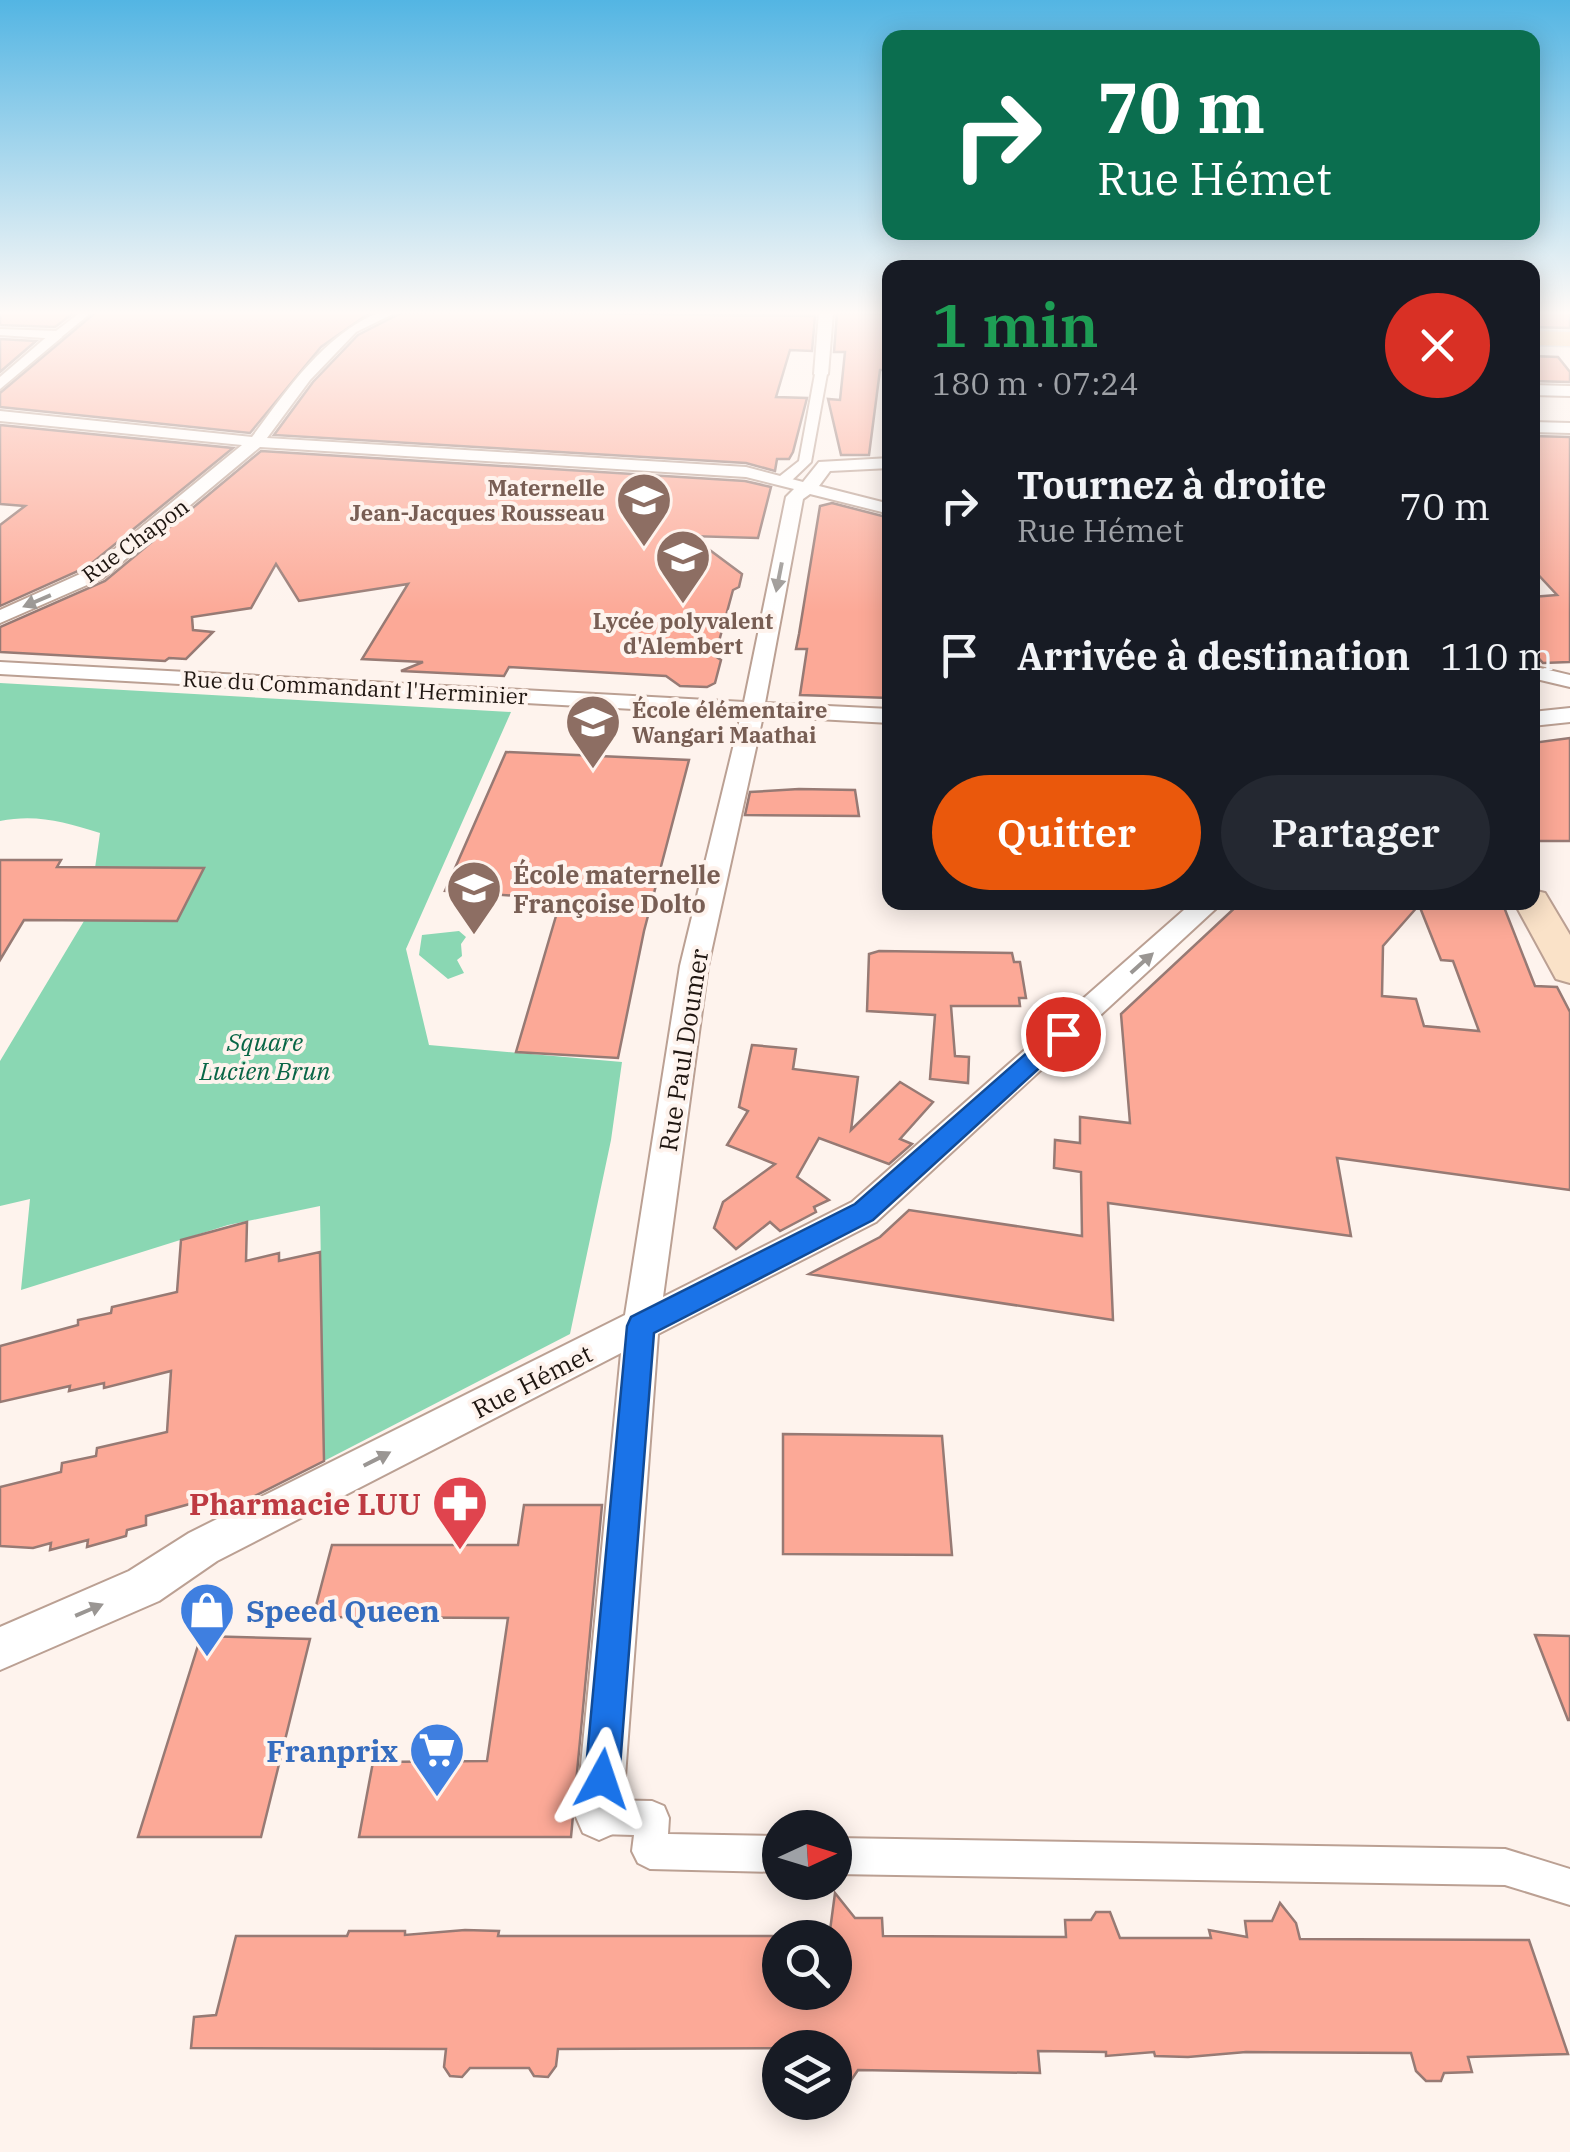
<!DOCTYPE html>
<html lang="fr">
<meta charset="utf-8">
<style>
body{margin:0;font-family:"IBM Plex Serif",serif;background:#242831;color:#f1f3f6;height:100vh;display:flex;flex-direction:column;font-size:38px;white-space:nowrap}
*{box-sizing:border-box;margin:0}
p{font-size:32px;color:#9ea1a6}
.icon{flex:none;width:55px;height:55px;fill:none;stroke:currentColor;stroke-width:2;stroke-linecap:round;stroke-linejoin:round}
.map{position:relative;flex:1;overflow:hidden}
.sheet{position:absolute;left:882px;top:260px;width:658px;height:650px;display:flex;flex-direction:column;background:#171b24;border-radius:20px;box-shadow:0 5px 25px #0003}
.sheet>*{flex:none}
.top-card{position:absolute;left:882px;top:30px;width:658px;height:210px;border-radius:20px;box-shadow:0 5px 25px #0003;background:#0b6e4f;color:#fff;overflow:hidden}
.needle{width:65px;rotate:86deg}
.controls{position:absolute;left:762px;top:1810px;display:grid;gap:20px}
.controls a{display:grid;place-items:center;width:90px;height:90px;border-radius:50%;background:#171b24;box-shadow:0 5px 25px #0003;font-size:50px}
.pin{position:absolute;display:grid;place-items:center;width:85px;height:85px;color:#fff;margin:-42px;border:5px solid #fff;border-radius:50%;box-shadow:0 2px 10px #0007}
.me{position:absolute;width:110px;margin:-55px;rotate:5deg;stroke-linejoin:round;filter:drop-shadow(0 0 8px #0008)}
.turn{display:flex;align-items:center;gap:35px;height:210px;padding:0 50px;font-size:45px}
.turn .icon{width:130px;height:130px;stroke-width:2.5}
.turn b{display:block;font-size:70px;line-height:85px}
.round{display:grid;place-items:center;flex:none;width:105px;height:105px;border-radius:52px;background:#242831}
.overview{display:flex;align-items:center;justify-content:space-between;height:170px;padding:0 50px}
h1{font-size:60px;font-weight:600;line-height:75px;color:#1e9e55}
.cta{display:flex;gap:20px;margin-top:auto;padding:20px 50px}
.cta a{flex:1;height:115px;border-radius:60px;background:#ea580c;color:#fff;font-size:40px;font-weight:600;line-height:115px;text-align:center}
.cta a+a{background:#242831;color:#f1f3f6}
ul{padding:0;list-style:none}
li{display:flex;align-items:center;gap:30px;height:150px;padding:0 50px}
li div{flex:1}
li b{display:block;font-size:38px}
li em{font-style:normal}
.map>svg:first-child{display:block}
</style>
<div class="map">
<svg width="1570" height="2152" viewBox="0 0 1570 2152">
<rect width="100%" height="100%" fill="#fef3ed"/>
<!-- green -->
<g fill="#8ad7b3">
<path d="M0,683L511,712L406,949L429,1045L622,1062L611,1140L570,1334L324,1461L320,1206L228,1225L21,1290L30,1199L0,1206V1061L84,921H177L204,869L95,868L100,833C64,822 37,814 0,821Z"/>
<polygon points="459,931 466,937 461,944 462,956 457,960 464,973 448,979 419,955 422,935"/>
</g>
<!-- building -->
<g fill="#fca997" stroke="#977a74" stroke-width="2.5" fill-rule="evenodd">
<polygon points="0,312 75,312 55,327 0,325"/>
<polygon points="96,312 371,312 321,347 250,433 0,407 0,393"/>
<polygon points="483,312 815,316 812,351 790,350 776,397 807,398 793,452 789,459 777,459 775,471 746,463 274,435 313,382 358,335 401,313"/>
<polygon points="1532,312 1570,312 1570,328 1532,327"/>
<polygon points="837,313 890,314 890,370 880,370 869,455 841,455 828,399 840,400 845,352 834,352"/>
<polygon points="0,339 36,341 0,372"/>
<polygon points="1532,356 1558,357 1570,372 1570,382 1532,381"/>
<polygon points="0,425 233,448 87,567 0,606 0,525 25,506 0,504"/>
<polygon points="1532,436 1570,437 1570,662 1543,663 1532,651 1532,597 1557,595 1532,568"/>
<polygon points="261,451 745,481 771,487 758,538 691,536 742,574 739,587 733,590 715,656 721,660 715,683 707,687 680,686 666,676 509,667 504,676 401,671 423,662 362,659 408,584 299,601 276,564 251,608 192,617 193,630 213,632 186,659 169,658 165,661 0,652 0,627 105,581"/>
<polygon points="832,503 890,518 890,698 800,695 807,649 796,649 799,634 820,506"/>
<polygon points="1570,738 1570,841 1532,841 1532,743"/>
<polygon points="506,752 689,760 644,931 618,1058 516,1052 561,899 445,891"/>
<polygon points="799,789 855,790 859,816 745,815 750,792"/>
<polygon points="0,860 61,860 57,867 204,868 177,921 24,920 0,960"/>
<path d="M1241,902H1502L1535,986L1557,987L1570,1012V1190L1337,1158L1351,1236L1108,1203L1113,1320L809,1274L880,1237L909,1210L1082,1236L1081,1172L1054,1168L1055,1140L1080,1143V1117L1130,1123L1121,1014ZM1419,905L1441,960L1453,961L1479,1031L1424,1026L1416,999L1382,996L1383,946Z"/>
<polygon points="879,951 1012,953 1014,962 1020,962 1026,998 1019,998 1020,1006 951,1006 955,1056 969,1057 968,1083 930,1079 935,1015 867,1011 869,954"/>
<polygon points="752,1045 796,1049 793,1069 858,1077 851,1130 900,1082 933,1102 900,1139 912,1144 889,1164 819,1138 797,1177 829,1200 814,1207 816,1212 780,1231 770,1222 736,1249 714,1228 723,1202 775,1164 727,1145 748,1111 739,1107"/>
<polygon points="247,1222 246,1261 279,1253 279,1261 320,1252 324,1461 219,1514 219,1496 146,1516 146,1525 127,1530 126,1536 87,1547 88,1540 50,1550 51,1543 33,1548 0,1546 0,1487 61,1472 62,1463 96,1456 97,1448 167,1432 171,1371 104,1388 104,1383 69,1391 70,1386 0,1402 0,1346 78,1325 78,1320 111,1313 112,1307 177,1292 181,1240"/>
<polygon points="783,1434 942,1436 952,1555 783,1554"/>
<polygon points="524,1505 602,1505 571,1837 359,1837 373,1762 487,1761 508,1618 313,1617 332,1545 518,1545"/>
<polygon points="1535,1635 1570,1636 1570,1720 1568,1720"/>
<polygon points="201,1636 310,1639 261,1837 138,1837"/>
<polygon points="835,1893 855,1918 882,1918 883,1936 1066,1937 1065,1920 1091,1920 1096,1912 1110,1912 1120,1938 1211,1938 1209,1930 1247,1937 1245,1921 1272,1921 1280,1903 1296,1923 1300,1939 1529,1940 1568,2054 1468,2057 1472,2072 1444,2073 1441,2081 1426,2081 1416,2071 1411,2053 1246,2052 1188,2057 1155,2056 1154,2052 1106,2056 1106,2052 1038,2051 1040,2073 858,2070 835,2104 835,2048 558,2049 556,2066 548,2077 534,2076 529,2068 470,2068 462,2077 450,2076 444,2067 446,2049 191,2048 194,2017 216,2015 236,1936 347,1936 349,1931 405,1931 405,1935 465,1930 499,1931 498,1936 780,1936 780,1992 835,1992 835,1938 829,1938"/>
</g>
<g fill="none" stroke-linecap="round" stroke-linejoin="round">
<!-- pedestrian casing -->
<g stroke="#bba093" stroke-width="4">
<g id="pedestrian">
<polygon points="81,312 92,312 59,339 0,335 0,329 56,331"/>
<polygon points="821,371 827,374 811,462 790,482 780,482 780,476 799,461 815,374"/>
<polygon points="599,1800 652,1801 664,1806 669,1818 668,1834 780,1836 780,1872 650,1869 638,1863 632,1851 634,1835 599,1834 587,1829 582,1817 587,1805"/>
<polygon points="835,1838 1505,1849 1570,1869 1570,1905 1505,1885 835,1874"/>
</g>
</g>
<!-- minor casing -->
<g stroke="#bba093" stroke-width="4">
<g id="minor">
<path d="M379,312H397L356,332L310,380L267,438L746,467L803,482L819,462L890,458V468L830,471L819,486L890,504V514L810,494L803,499L765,703L890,709V723L763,716L708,966L663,1297L852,1202L1193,902H1223L876,1222L658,1334L622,1817L615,1833L599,1840L583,1833L576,1817L621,1353L217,1561L159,1601L0,1670V1627L129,1571L189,1533L625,1315L680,966L741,715L0,674V662L744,702L786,497L794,489L746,477L260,447L103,578L0,623V610L89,570L242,445L0,421V411L252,437C288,389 322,337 379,312Z"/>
<polygon points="819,312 833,312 828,374 821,378 814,374"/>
<polygon points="50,334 62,337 0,389 0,377"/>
<polygon points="1532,385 1570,386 1570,396 1532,395"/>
<polygon points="1532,422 1570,423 1570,433 1532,432"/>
<polygon points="1532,666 1570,675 1570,687 1532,678"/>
<polygon points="1570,708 1570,722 1532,726 1532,712"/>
</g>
</g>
<!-- secondary casing -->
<g stroke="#bba093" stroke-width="4">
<polygon id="secondary" points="1532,890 1545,893 1570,935 1570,983 1556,979 1514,902 1532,902"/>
</g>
<!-- primary casing -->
<g stroke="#d6d5d4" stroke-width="3">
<polygon id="primary" points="1532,331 1570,332 1570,346 1532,345"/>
</g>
<!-- pedestrian -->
<use href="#pedestrian" fill="#fff" fill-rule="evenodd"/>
<!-- minor -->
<use href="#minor" fill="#fff" fill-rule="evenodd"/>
<!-- secondary -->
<use href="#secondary" fill="#fae2c8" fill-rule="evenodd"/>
<!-- primary -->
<use href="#primary" fill="#f4c591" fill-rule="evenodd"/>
</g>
<!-- one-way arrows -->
<defs><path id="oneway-solid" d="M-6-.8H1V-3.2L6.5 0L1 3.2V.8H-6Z" transform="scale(2.5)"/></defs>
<g fill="#9a9693">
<use href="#oneway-solid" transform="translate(779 577) rotate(101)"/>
<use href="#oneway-solid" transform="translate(37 601) rotate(157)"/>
<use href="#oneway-solid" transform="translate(1142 963) rotate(-42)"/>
<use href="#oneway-solid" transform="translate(377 1459) rotate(-27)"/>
<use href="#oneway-solid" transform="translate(89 1610) rotate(-23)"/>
</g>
<!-- sky -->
<linearGradient id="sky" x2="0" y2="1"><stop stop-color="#53b5e3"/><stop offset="0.51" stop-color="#fffaf7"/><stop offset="1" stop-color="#fffaf7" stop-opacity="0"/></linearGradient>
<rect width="1570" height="613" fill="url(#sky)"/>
<!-- route -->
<polygon fill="#1a73e8" stroke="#114b97" stroke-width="2.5" points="1063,1025 1074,1034 1071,1039 873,1220 654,1333 619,1779 614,1791 602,1796 590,1791 585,1779 627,1326 631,1317 855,1204 1055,1028"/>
<!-- icons -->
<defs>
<g id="school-pin" transform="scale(2.875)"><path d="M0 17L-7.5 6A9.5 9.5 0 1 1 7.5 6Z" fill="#8d6e63" stroke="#fef3ed"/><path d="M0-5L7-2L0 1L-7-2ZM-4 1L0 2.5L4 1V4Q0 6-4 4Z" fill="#fff"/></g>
<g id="pharmacy-pin" transform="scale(2.875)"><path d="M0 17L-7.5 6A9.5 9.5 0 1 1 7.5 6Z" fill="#e0444e" stroke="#fef3ed"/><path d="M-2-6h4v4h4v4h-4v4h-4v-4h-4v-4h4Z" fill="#fff"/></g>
<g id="shop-pin" transform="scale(2.875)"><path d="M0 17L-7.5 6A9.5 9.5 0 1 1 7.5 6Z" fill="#3f7fe0" stroke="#fef3ed"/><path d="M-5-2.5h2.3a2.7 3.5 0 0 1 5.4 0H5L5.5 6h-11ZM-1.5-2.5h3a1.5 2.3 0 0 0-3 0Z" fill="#fff"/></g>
<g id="supermarket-pin" transform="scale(2.875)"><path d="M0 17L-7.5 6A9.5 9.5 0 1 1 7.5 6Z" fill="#3f7fe0" stroke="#fef3ed"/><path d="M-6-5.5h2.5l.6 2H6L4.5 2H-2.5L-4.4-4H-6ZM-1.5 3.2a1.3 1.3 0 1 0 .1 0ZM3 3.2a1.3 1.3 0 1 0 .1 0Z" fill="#fff"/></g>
</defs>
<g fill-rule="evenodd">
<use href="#school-pin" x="644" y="500"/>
<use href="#school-pin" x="683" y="557"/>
<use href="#school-pin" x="593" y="722"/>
<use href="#school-pin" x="474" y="888"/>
<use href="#pharmacy-pin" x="460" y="1503"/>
<use href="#shop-pin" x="207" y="1610"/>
<use href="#supermarket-pin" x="437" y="1750"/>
</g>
<g text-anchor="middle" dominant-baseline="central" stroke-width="8" stroke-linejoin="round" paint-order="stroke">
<!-- far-education labels -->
<g font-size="22" font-weight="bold" fill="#785e54" stroke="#fef3ed" text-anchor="end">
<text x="605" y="487">Maternelle<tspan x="605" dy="25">Jean-Jacques Rousseau</tspan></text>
<text x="683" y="620" text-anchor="middle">Lycée polyvalent<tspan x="683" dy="25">d'Alembert</tspan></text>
<text x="632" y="709" text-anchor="start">École élémentaire<tspan x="632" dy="25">Wangari Maathai</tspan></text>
</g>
<!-- far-street labels -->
<g font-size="22" fill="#1e1510" stroke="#fef3ed">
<text transform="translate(135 540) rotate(-36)">Rue Chapon</text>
<text transform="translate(355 687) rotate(3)">Rue du Commandant l'Herminier</text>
</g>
<!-- education labels -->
<g font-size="25" font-weight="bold" fill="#785e54" stroke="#fef3ed" text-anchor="start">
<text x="513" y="874">École maternelle<tspan x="513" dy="29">Françoise Dolto</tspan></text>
</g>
<!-- park labels -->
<g font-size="25" font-style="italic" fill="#096646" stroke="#fef3ed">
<text x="265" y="1041">Square<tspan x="265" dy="29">Lucien Brun</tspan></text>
</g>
<!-- street labels -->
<g font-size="25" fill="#1e1510" stroke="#fef3ed">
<text transform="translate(683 1050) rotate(-81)">Rue Paul Doumer</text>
<text transform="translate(532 1381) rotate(-27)">Rue Hémet</text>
</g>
<!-- near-health labels -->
<g font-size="30" font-weight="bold" fill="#be3a42" stroke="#fef3ed" text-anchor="end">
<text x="421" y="1503">Pharmacie LUU</text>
</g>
<!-- near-shop labels -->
<g font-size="30" font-weight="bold" fill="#366cbe" stroke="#fef3ed" text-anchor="start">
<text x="246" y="1610">Speed Queen</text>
<text x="398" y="1750" text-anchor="end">Franprix</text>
</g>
</g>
</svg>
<div class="controls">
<a><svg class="needle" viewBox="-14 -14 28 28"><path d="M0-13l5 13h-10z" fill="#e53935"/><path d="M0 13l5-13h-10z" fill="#9ea1a6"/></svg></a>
<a><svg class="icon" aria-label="search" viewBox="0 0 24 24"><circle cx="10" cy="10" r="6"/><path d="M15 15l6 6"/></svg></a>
<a><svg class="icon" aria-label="layers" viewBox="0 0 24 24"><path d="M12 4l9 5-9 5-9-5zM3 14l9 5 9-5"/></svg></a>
</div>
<div class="pin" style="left:1063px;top:1034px;background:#d93025"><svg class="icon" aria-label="arrive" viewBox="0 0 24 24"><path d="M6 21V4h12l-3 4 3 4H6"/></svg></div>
<svg class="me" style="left:602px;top:1779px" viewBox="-20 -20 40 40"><path d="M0-17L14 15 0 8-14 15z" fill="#1a73e8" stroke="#fff" stroke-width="4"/></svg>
<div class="top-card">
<div class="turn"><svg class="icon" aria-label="right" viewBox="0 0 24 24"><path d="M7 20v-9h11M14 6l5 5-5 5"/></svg><div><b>70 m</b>Rue Hémet</div></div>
</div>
<section class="sheet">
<div class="overview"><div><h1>1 min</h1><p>180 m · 07:24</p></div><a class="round" style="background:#d93025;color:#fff"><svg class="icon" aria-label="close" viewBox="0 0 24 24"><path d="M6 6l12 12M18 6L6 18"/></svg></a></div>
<ul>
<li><svg class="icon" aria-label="right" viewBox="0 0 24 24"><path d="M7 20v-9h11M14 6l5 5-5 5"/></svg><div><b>Tournez à droite</b><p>Rue Hémet</p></div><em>70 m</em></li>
<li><svg class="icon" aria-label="arrive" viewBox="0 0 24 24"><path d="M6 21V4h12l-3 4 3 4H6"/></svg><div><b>Arrivée à destination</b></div><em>110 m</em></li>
</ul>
<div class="cta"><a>Quitter</a><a>Partager</a></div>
</section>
</div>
